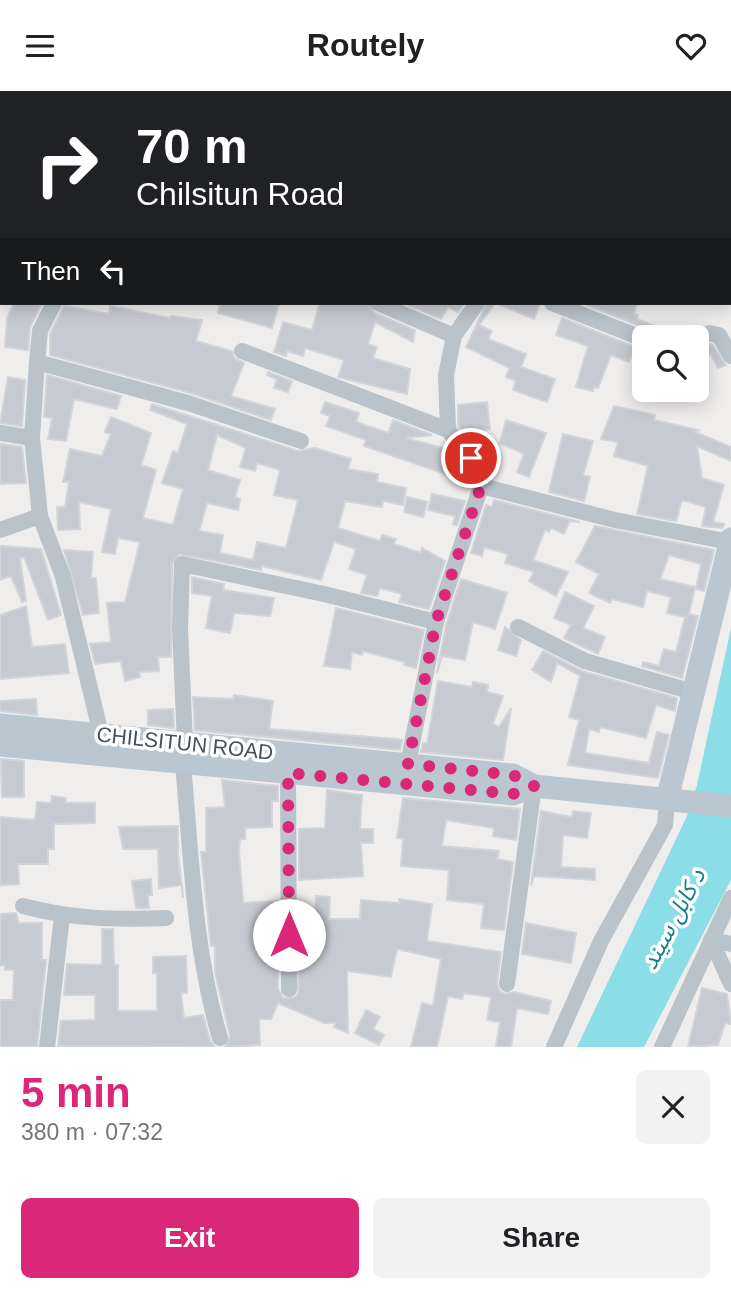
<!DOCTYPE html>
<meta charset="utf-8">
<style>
body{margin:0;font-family:Arial,"Noto Sans Arabic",sans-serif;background:#f2f2f2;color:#202124;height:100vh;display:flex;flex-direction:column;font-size:26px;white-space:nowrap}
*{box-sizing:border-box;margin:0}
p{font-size:23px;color:#757577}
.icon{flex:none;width:38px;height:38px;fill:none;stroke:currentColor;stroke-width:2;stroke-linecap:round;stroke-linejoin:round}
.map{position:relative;height:956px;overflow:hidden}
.sheet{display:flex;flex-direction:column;background:#fff;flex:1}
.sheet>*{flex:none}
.top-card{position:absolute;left:0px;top:0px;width:732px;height:214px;box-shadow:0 4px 18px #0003;background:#202124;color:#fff;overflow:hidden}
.buttons{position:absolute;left:632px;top:234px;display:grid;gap:14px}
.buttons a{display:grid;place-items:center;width:77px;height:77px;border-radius:10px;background:#fff;box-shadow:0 4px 18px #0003;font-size:35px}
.pin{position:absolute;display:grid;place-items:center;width:60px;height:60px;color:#fff;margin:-30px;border:4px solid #fff;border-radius:50%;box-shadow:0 2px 7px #0007}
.me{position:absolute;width:77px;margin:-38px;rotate:0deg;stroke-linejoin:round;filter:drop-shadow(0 0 5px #0008)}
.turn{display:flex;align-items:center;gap:24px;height:147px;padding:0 21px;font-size:32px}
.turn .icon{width:91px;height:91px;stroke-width:2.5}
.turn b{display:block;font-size:49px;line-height:60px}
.then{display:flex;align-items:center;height:66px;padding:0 21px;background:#0003;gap:14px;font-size:26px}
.round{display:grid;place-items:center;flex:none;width:74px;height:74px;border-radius:10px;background:#f2f2f2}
.headline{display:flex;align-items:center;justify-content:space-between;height:119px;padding:0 21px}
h1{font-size:42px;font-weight:700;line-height:52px;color:#db2777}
.button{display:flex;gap:14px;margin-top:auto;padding:14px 21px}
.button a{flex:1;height:80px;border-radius:10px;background:#db2777;color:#fff;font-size:28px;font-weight:700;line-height:80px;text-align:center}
.button a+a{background:#f2f2f2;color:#202124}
header{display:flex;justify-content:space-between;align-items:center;height:91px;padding:0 21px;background:#fff;font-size:32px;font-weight:700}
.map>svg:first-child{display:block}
</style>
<header><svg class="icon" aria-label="menu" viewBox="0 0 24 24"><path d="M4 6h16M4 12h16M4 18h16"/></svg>Routely<svg class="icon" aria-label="heart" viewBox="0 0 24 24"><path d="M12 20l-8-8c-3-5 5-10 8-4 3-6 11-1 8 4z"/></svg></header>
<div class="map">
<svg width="731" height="956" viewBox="0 0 731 956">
<rect width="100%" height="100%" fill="#f0eded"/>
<!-- water -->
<polygon fill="#8bdde8" points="731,537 731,789 644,956 577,956 687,725 697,694"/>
<!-- building -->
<g fill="#c7cad0" stroke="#d1d4d8" stroke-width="2" fill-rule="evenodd">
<polygon points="14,212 42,212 30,236 28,259 5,256 7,227"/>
<polygon points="220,212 279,212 272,237 218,222"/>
<polygon points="320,212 368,212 374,222 415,239 413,251 375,231 368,253 377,256 373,267 410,278 407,303 338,286 344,269 305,257 303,265 287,260 286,265 274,261 283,231 312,239"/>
<polygon points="404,212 464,212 458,221 448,216 441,228"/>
<polygon points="487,212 495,212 479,234 492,240 488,248 526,263 521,276 555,288 547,311 513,299 516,290 506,286 510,277 466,256"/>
<polygon points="496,212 540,212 534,228"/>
<polygon points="582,212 637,212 634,222 638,224 637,228 685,247 654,247 648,238"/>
<polygon points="64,215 109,223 110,215 170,227 171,225 202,229 196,250 232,260 234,267 244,272 231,305 275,318 271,329 191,302 50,264 50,243"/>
<polygon points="562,227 635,256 629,271 611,264 598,297 594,296 593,300 576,296 588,255 556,244"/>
<polygon points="711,253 712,253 726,274 718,277 711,263 696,272 696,257"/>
<polygon points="268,281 292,290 288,301 274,297 277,288 267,284"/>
<polygon points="47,284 121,305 117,318 74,308 66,350 48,348 52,327 44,326"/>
<polygon points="8,286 25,289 22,335 0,332"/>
<polygon points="325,311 359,322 356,331 388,342 393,329 432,344 405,347 451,359 456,366 451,385 364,355 366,349 326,335 330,325 321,322"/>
<polygon points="487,311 490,338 463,341 458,335 458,314"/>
<path d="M152,313L298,360L315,357L351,368L348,378L378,383L377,391L406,397L403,414L383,410L382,416L345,410L338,437L380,450L382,444L396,448L394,453L421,462L422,457L445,470L429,518L399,511L402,503L380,497L377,505L361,502L367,484L349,478L356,458L334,451L321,489L262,475L261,479L179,463L172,473L171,566H158L159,580L139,581L140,586L125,590L121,570L95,573L90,553L111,551L107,512L125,511L140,451L118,447L115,463L102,461L111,418L79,411L80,438L58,439L57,416H65L69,391H63L70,358L102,365L111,343L105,341L111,326L151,342L141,374L156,379L143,427L173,434L183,398L162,392L173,360L178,362L187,333L150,319ZM217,344L246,357L240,376L255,380L257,372L280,379L274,404L298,409L286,457L257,451L253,469L220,462L223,444L199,440L207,412L238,419L240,408L235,406L240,389L208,379Z"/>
<polygon points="614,315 655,324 654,329 699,339 695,341 731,356 731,370 697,355 702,387 724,394 713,431 724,433 723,437 702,435 706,416 682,409 676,430 637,423 648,375 614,365 618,351 601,348"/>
<polygon points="506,329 546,342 529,386 517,381 524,363 500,352"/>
<polygon points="563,343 593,350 583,384 590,386 584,410 549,401"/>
<polygon points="0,353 22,356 26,392 0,393"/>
<polygon points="432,403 465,410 457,434 453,433 455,425 428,419"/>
<polygon points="407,406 427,411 423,426 404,421"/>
<polygon points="494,409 580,431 570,430 564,443 551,437 549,441 545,439 533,469 568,481 556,505 529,490 534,481 505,472 508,463 484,456 482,465 471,462 486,414 492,416"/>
<polygon points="595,435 714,459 704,500 696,498 701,473 669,464 660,488 695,496 689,523 698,525 682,587 642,575 643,571 659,575 664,558 676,561 685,526 667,522 671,506 647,500 643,516 612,508 610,512 589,502 599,483 576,471"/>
<polygon points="0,455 41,458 61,524 48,529 24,466 20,467 26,510 22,511 11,485 0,489"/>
<polygon points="64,459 93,461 91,487 96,487 99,522 83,524"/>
<polygon points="192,486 224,493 223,499 274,507 270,525 234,522 230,542 206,537 212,505 192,502"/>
<polygon points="461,488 507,502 495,538 473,531 465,569 442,565 437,582 446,534"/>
<polygon points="565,501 594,515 583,537 605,546 598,563 564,547 571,534 554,527"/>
<polygon points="26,515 32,556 65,553 69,582 0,588 0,524"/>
<polygon points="336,517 424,539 416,577 404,574 405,571 363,560 362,564 352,561 350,578 324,575"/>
<polygon points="505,536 521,549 516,565 498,559"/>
<polygon points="543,560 582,580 677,607 675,620 656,614 646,647 600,636 599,641 589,638 585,662 649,672 657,641 669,644 658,687 568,674 579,629 569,626 580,585 557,572 551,591 532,579"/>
<polygon points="438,590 472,596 473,591 488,594 487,601 503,605 493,633 499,636 511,617 503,669 421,661 423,652 427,652"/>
<polygon points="234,604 273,610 269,638 396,648 402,649 400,659 195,639 193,606 233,608"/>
<polygon points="36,608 37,624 0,620 0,610"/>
<polygon points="173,618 174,637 148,634 148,619"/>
<polygon points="1,668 24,670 24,706 2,706"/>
<polygon points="222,689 278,695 278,710 272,710 272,736 245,737 245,748 240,748 239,760 243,812 278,810 278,898 283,907 294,907 298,903 299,825 315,825 316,805 330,806 329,828 360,828 361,809 399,812 399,808 432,813 427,850 501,861 497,892 500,901 506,903 514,901 551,910 548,923 517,917 511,956 496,956 500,931 487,929 491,906 464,902 462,908 448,905 437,956 411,956 422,912 433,915 441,868 397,858 391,886 347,880 348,942 334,936 336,932 324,932 278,912 271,928 259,928 260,954 225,956 230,945 215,881 215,855 211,855 201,761 206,761 206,717 225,716"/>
<polygon points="327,699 362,704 360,738 373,738 373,752 361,752 363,785 299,789 299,738 325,737"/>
<polygon points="52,705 66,707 66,712 95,712 95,732 54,733 54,758 48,758 48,773 18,773 19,793 0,794 0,726 35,729 37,711 51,712"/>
<polygon points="403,707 520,718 516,749 493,745 494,737 446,729 442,755 499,760 497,768 513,771 504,839 481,837 484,813 447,809 449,779 401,775 403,748 397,747"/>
<polygon points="541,720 572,726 573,720 591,722 587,747 563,744 561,776 595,778 595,789 534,785 531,794"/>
<polygon points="178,735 178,762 183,807 182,794 159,797 158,758 123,758 119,736"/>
<polygon points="151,788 152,804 148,804 149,817 136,817 132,790"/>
<polygon points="16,822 19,832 42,832 42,869 46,869 37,956 0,956 0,909 13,909 14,879 5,879 5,874 0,875 0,823"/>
<polygon points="526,832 576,842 571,872 522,863"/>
<polygon points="102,838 113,838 114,874 118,874 118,920 157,920 157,882 153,882 153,866 186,865 187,902 181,902 184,927 203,924 210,950 215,956 58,955 61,930 95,929 95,904 64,904 67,873 102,874"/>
<polygon points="702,897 727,903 731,933 725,932 718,954 688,956"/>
<polygon points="366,919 380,926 373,938 384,944 379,954 355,942"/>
</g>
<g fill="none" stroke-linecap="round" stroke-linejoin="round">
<!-- street -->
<g stroke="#b9c3c9" stroke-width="16">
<polyline points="507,0 513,2"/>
<polyline points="160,2 161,0"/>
<polyline points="561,2 561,0"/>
<polyline points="730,88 731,88"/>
<polyline points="54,212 40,240 37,271 32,347 40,425 63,486 101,643"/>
<polyline points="378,212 454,245"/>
<polyline points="552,212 644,248"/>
<polyline points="696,247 710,242 719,244 731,265"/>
<polyline points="242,260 448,339"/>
<polyline points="37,271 188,312 301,350"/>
<polyline points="0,342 32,347"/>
<polyline points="481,395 615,429 730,451"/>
<polyline points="0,439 40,425"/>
<polyline points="518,536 585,570 693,601"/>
<polyline points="185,652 180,537 182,473 324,503 436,531"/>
<path d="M183,672C191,763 194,859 220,947"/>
<polyline points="408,673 436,531 481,395 471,367 448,339 446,284 454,245 477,212"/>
<polyline points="288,682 289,898"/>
<path d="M23,815C71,828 116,829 166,827"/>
<polyline points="711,849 731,893"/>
<polyline points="711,849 731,853"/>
<polyline points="507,893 534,695"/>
<polyline points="47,956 62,825"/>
<polyline points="554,956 601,850 665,734 667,709"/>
<polyline points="662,956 731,807"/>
</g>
<!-- secondary -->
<g stroke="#bbc7d0" stroke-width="23">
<polyline points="0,634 513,684 534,695 731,715"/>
<polyline points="0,654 513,703 534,695"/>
<polyline points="667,709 731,448"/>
</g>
</g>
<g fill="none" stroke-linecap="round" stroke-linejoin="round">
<!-- route -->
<polyline stroke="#db2777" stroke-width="12" stroke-dasharray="0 21.6" points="289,844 288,682 513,703 534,695 513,684 408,673 436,531 481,395 471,367"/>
</g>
<g text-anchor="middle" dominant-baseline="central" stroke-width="7" stroke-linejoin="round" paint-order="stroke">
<!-- street labels -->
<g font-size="21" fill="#465259" stroke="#fff">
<text transform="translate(185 652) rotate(6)">CHILSITUN ROAD</text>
</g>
<!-- water labels -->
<g font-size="23" font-style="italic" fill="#127d8b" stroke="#fff">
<text transform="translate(673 828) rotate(-62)">د کابل سيند</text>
</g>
</g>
</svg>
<div class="buttons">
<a><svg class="icon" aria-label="search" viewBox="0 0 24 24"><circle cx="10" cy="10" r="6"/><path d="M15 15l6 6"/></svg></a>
</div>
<div class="pin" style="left:471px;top:367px;background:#d93025"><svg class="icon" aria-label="arrive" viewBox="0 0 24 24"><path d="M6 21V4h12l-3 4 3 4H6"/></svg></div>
<svg class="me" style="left:289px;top:844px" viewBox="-20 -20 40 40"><circle r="19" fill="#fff"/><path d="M0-13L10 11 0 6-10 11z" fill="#db2777"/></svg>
<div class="top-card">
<div class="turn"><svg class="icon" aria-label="right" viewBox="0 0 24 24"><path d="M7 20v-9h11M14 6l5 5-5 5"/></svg><div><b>70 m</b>Chilsitun Road</div></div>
<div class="then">Then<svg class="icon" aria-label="left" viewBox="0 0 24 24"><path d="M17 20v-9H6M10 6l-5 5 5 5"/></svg></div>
</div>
</div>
<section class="sheet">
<div class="headline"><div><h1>5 min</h1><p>380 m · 07:32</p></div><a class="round"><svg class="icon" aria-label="close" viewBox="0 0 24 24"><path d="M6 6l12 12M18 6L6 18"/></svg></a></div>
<div class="button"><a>Exit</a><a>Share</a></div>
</section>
